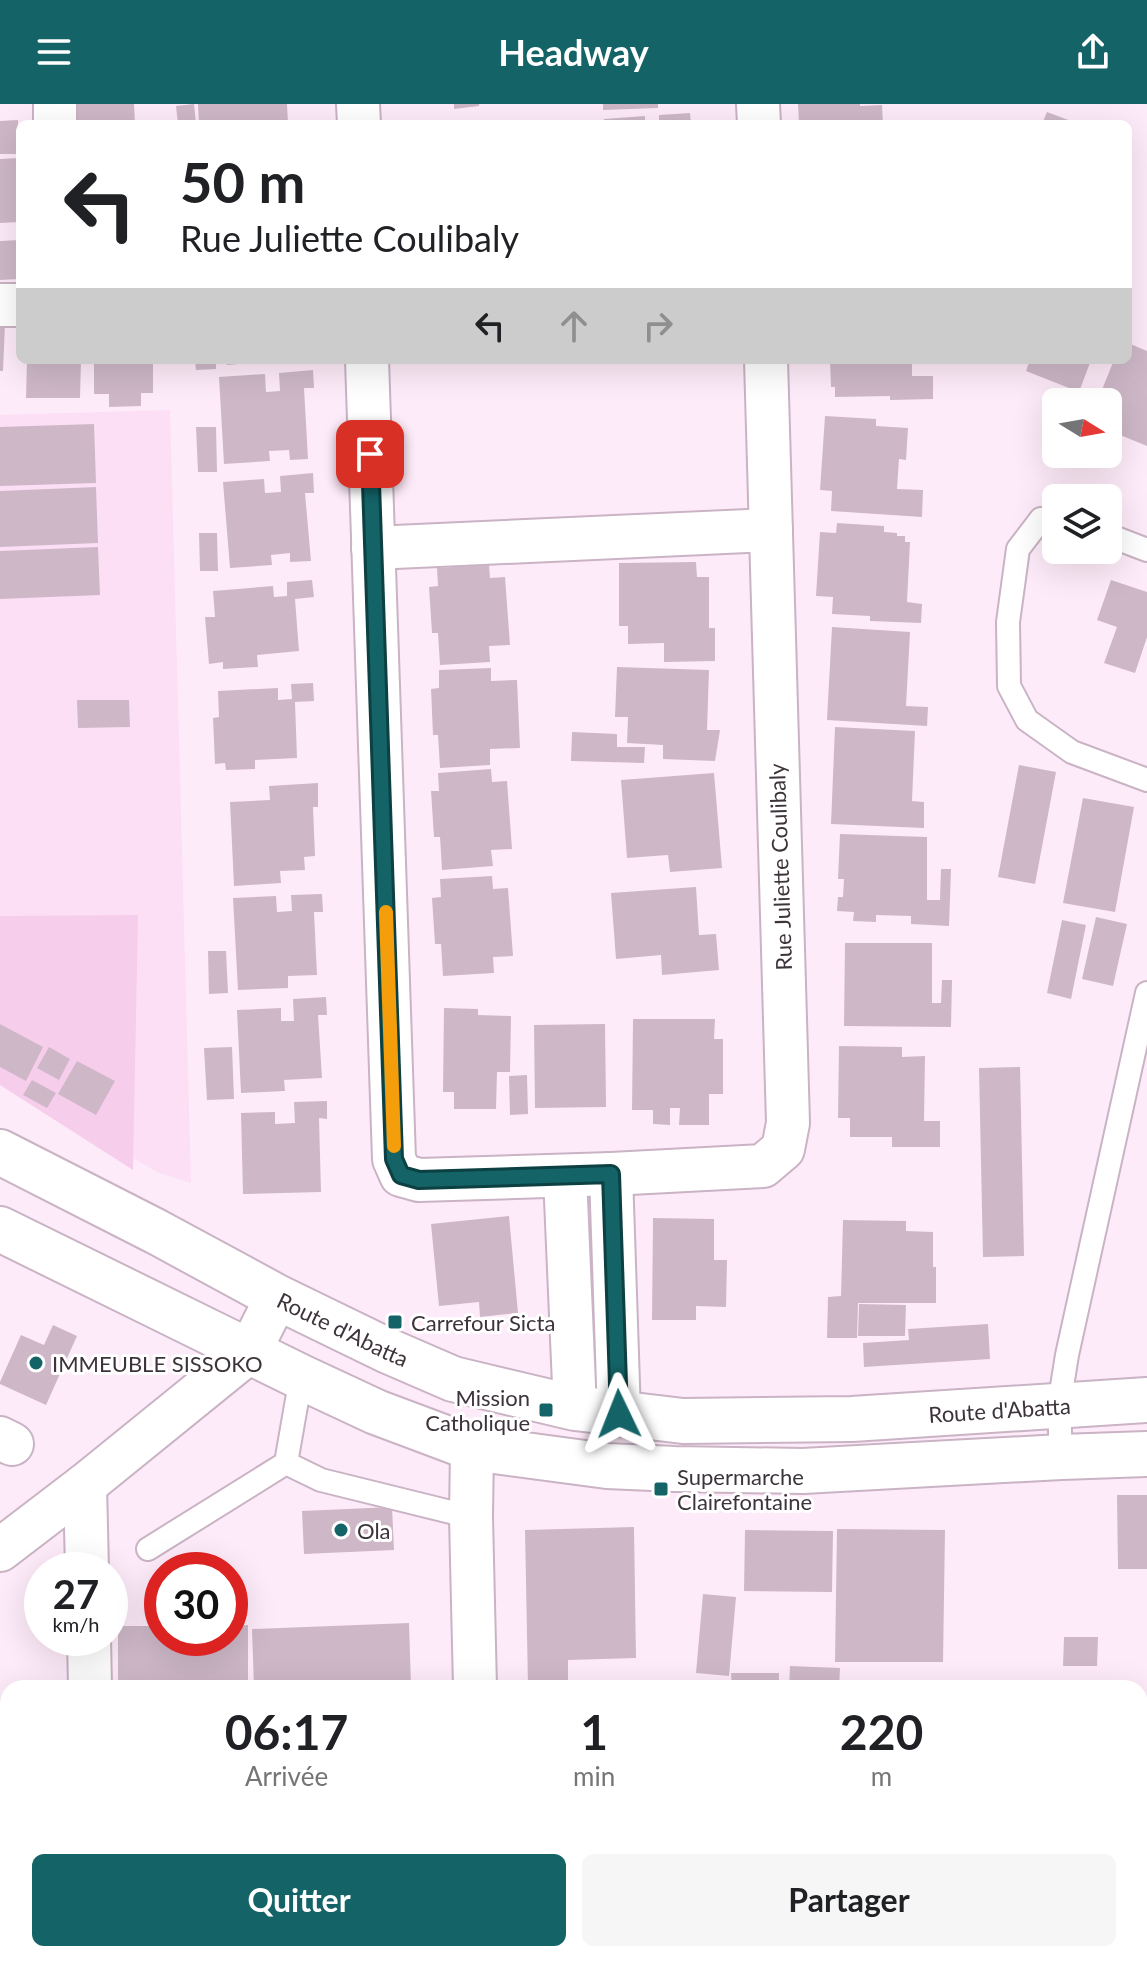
<!DOCTYPE html>
<html lang="fr">
<meta charset="utf-8">
<style>
body{margin:0;font-family:Lato,sans-serif;background:#f6f6f6;color:#202124;height:100vh;display:flex;flex-direction:column;font-size:30px;white-space:nowrap}
*{box-sizing:border-box;margin:0}
p{font-size:26px;color:#757577}
.icon{flex:none;width:44px;height:44px;fill:none;stroke:currentColor;stroke-width:2;stroke-linecap:round;stroke-linejoin:round}
.map{position:relative;flex:1;overflow:hidden}
.side{position:absolute;left:0px;top:1576px;width:1148px;height:282px;display:flex;flex-direction:column;background:#fff;border-radius:24px 24px 0 0;box-shadow:0 8px 32px #0002}
.side>*{flex:none}
.guide{position:absolute;left:16px;top:16px;width:1116px;height:244px;border-radius:12px;box-shadow:0 8px 32px #0002;background:#fff;color:#202124;overflow:hidden}
.needle{width:52px;rotate:101deg}
.tools{position:absolute;left:1042px;top:284px;display:grid;gap:16px}
.tools a{display:grid;place-items:center;width:80px;height:80px;border-radius:12px;background:#fff;box-shadow:0 8px 32px #0002;font-size:40px}
.speed{position:absolute;left:24px;top:1448px;display:flex;gap:16px;font-size:40px;font-weight:700;text-align:center}
.speed>*{display:grid;place-content:center;width:104px;height:104px;border-radius:50%;background:#fff;box-shadow:0 8px 32px #0002;line-height:1}
.speed small{font-size:20px;font-weight:400}
.speed .limit{border:12px solid #d22;background:#fff;color:#111}
.pin{position:absolute;display:grid;place-items:center;width:68px;height:68px;color:#fff;margin:-34px;border-radius:16px;box-shadow:0 4px 12px #0006}
.me{position:absolute;width:88px;margin:-44px;rotate:358deg;stroke-linejoin:round;filter:drop-shadow(0 0 6px #0008)}
.turn{display:flex;align-items:center;gap:28px;height:168px;padding:0 32px;font-size:36px}
.turn .icon{width:104px;height:104px;stroke-width:2.5}
.turn b{display:block;font-size:56px;line-height:68px}
.lanes{display:flex;align-items:center;height:76px;padding:0 32px;background:#0003;justify-content:center;gap:40px;direction:ltr}
.lanes .off{opacity:.35}
.eta{display:flex;justify-content:space-evenly;align-items:center;height:136px;text-align:center}
.eta b{font-size:48px;font-weight:700;line-height:56px}
.action{display:flex;gap:16px;margin-top:auto;padding:16px 32px}
.action a{flex:1;height:92px;border-radius:12px;background:#136367;color:#fff;font-size:32px;font-weight:700;line-height:92px;text-align:center}
.action a+a{background:#f6f6f6;color:#202124}
header{display:flex;justify-content:space-between;align-items:center;height:104px;padding:0 32px;background:#136367;color:#fff;font-size:36px;font-weight:700}
.map>svg:first-child{display:block}
</style>
<header><svg class="icon" aria-label="menu" viewBox="0 0 24 24"><path d="M4 6h16M4 12h16M4 18h16"/></svg>Headway<svg class="icon" aria-label="share" viewBox="0 0 24 24"><path d="M12 15V3M7 8l5-5 5 5M5 13v7h14v-7"/></svg></header>
<div class="map">
<svg width="1147" height="1857" viewBox="0 0 1147 1857">
<rect width="100%" height="100%" fill="#feebf9"/>
<!-- built -->
<polygon fill="#fddff5" points="170,306 191,1079 159,1069 0,980 0,311"/>
<!-- green -->
<polygon fill="#f7cdec" points="138,811 133,1066 0,981 0,812"/>
<!-- building -->
<g fill="#ceb8c8">
<polygon points="75,0 134,0 135,20 76,20"/>
<polygon points="194,0 196,20 178,20 176,2"/>
<polygon points="198,0 287,0 288,20 199,20"/>
<polygon points="454,0 479,0 479,2 454,5"/>
<polygon points="603,0 658,0 658,4 603,6"/>
<polygon points="798,0 860,0 860,2 882,1 883,20 799,20"/>
<polygon points="1047,8 1079,20 1042,20"/>
<polygon points="690,9 691,20 659,20 659,11"/>
<polygon points="645,12 645,20 604,20 604,15"/>
<polygon points="18,16 18,50 0,50 0,17"/>
<polygon points="20,54 20,118 0,119 0,55"/>
<polygon points="20,136 20,175 0,176 0,137"/>
<polygon points="0,220 5,220 3,267 0,267"/>
<polygon points="1128,239 1147,247 1147,342 1108,326 1108,298 1097,298 1114,256 1128,256"/>
<polygon points="27,256 81,256 80,294 26,294"/>
<polygon points="94,256 153,256 153,289 141,289 141,302 109,303 109,290 94,290"/>
<polygon points="195,256 216,256 216,265 196,266"/>
<polygon points="227,256 259,256 259,258 227,261"/>
<polygon points="830,256 912,256 912,272 933,272 933,295 890,296 890,292 835,293 835,283 831,283"/>
<polygon points="1030,256 1091,256 1079,288 1026,267"/>
<polygon points="313,266 314,284 304,284 308,355 290,356 289,346 269,347 270,357 224,360 219,273 265,270 266,288 280,287 279,269"/>
<polygon points="825,312 876,315 876,322 908,324 906,356 899,355 897,385 923,386 922,413 831,407 832,387 820,386"/>
<polygon points="94,320 96,379 0,382 0,323"/>
<polygon points="196,323 216,323 217,368 198,368"/>
<polygon points="313,369 314,389 305,389 311,457 290,458 290,449 271,451 272,461 230,464 223,378 264,375 265,389 281,388 280,372"/>
<polygon points="96,383 98,439 0,443 0,387"/>
<polygon points="837,419 884,422 884,428 897,429 897,432 905,432 905,438 910,438 907,498 922,500 921,519 870,517 870,512 832,510 833,493 816,492 820,428 836,429"/>
<polygon points="199,429 217,429 218,467 200,467"/>
<polygon points="98,443 100,491 0,495 0,447"/>
<polygon points="696,458 697,473 709,473 709,524 715,524 715,557 664,558 664,539 628,540 628,522 619,522 619,459"/>
<polygon points="489,461 490,474 505,473 510,541 489,542 490,558 440,561 438,529 432,529 429,483 438,482 437,464"/>
<polygon points="312,476 314,493 295,495 299,547 257,551 258,563 223,565 223,558 209,560 205,513 215,513 213,487 273,482 274,493 287,492 287,478"/>
<polygon points="1111,476 1147,488 1147,533 1135,569 1104,559 1117,523 1097,516"/>
<polygon points="832,523 910,528 906,602 928,603 927,622 827,616"/>
<polygon points="617,563 709,566 707,626 720,626 715,657 663,655 663,641 627,639 628,613 615,613"/>
<polygon points="491,564 491,577 517,576 520,644 490,645 490,661 440,664 438,631 433,631 431,585 439,584 439,566"/>
<polygon points="313,579 314,597 295,598 297,654 255,656 255,665 226,666 225,659 215,660 213,614 219,613 218,587 278,584 278,596 292,595 291,580"/>
<polygon points="77,596 129,596 130,623 78,624"/>
<polygon points="835,623 915,627 912,697 924,698 924,724 831,720"/>
<polygon points="572,628 617,630 617,643 645,643 644,659 571,657"/>
<polygon points="1019,661 1056,668 1035,780 998,773"/>
<polygon points="491,665 492,678 507,677 512,745 491,746 493,762 442,766 440,733 434,733 431,687 439,687 438,669"/>
<polygon points="714,669 722,764 670,768 668,751 627,754 621,676"/>
<polygon points="318,679 318,703 313,703 315,752 304,753 305,766 280,767 281,779 234,782 230,698 270,696 269,682"/>
<polygon points="1083,694 1134,703 1115,808 1063,799"/>
<polygon points="840,730 927,733 927,796 940,796 941,765 951,765 949,822 911,820 911,812 876,811 876,818 853,817 854,808 837,807 838,793 843,793 844,775 838,775"/>
<polygon points="492,772 493,785 508,784 513,852 493,853 494,869 443,872 441,840 435,840 432,794 441,793 440,775"/>
<polygon points="696,783 699,831 716,830 719,866 662,871 661,851 616,855 611,789"/>
<polygon points="322,790 323,808 314,808 317,871 288,872 288,884 238,886 233,794 276,792 277,808 292,807 291,791"/>
<polygon points="1096,813 1127,820 1113,882 1082,875"/>
<polygon points="1062,816 1086,821 1071,895 1047,889"/>
<polygon points="845,839 932,839 932,899 941,899 942,876 952,876 951,923 844,922"/>
<polygon points="208,847 226,847 228,889 209,890"/>
<polygon points="326,893 327,911 318,911 322,974 284,976 285,987 241,989 237,906 281,904 281,917 294,917 293,895"/>
<polygon points="444,904 478,905 478,911 511,912 510,968 497,968 496,1005 454,1005 454,988 443,988"/>
<polygon points="633,915 715,915 714,935 723,935 723,990 709,990 709,1021 679,1021 680,1004 670,1004 670,1021 653,1020 653,1006 632,1006"/>
<polygon points="0,920 43,943 26,977 0,963"/>
<polygon points="605,920 606,1003 535,1004 534,921"/>
<polygon points="839,942 902,943 902,953 925,952 924,1017 940,1017 940,1043 892,1043 892,1033 850,1033 850,1014 838,1014"/>
<polygon points="49,943 70,955 59,976 37,964"/>
<polygon points="232,943 234,995 207,996 204,944"/>
<polygon points="77,957 115,977 96,1011 58,990"/>
<polygon points="1020,963 1024,1152 983,1153 979,964"/>
<polygon points="527,971 528,1010 510,1011 509,972"/>
<polygon points="32,976 56,989 47,1004 23,991"/>
<polygon points="327,997 327,1015 319,1014 321,1088 243,1090 241,1009 275,1008 275,1020 295,1019 294,998"/>
<polygon points="509,1112 518,1209 480,1213 479,1198 439,1202 431,1120"/>
<polygon points="653,1114 714,1115 714,1156 727,1156 726,1203 696,1202 696,1216 652,1216"/>
<polygon points="843,1116 906,1117 906,1127 933,1128 933,1163 936,1163 936,1199 858,1199 857,1234 827,1234 828,1193 841,1192"/>
<polygon points="859,1200 906,1201 905,1232 858,1232"/>
<polygon points="988,1220 990,1255 864,1263 863,1239 909,1236 908,1225"/>
<polygon points="53,1221 77,1232 46,1301 0,1280 0,1278 21,1231 44,1241"/>
<polygon points="1117,1391 1147,1391 1147,1465 1118,1465"/>
<polygon points="392,1403 394,1446 304,1450 302,1407"/>
<polygon points="634,1423 636,1554 568,1556 568,1583 528,1583 525,1426"/>
<polygon points="837,1425 945,1426 943,1558 835,1558"/>
<polygon points="745,1426 833,1427 832,1488 744,1487"/>
<polygon points="703,1490 736,1493 729,1572 696,1569"/>
<polygon points="409,1519 411,1583 254,1584 252,1525"/>
<polygon points="248,1521 248,1584 118,1584 118,1522 162,1522 162,1534 230,1534 230,1522"/>
<polygon points="1064,1533 1098,1533 1097,1562 1063,1562"/>
<polygon points="790,1562 840,1564 839,1584 789,1584"/>
<polygon points="731,1569 779,1569 779,1584 732,1584"/>
<polygon points="0,1624 8,1629 7,1723 0,1721"/>
<polygon points="0,1829 8,1831 8,1850 27,1850 26,1857 0,1857"/>
<rect x="656" y="1850" width="104" height="7"/>
<polygon points="919,1850 1070,1850 1070,1857 918,1857"/>
</g>
<g fill="none" stroke-linecap="round" stroke-linejoin="round">
<!-- lane casing -->
<g stroke="#c9b3c4" stroke-width="26">
<g id="lane">
<polyline points="1056,417 1041,415 1018,445 1008,518 1009,582 1027,616 1072,648 1147,676"/>
<polyline points="1108,431 1147,446"/>
<polyline points="301,1273 286,1359 321,1376 471,1413"/>
<polyline points="1061,1353 1059,1301 1067,1251 1147,889"/>
<polyline points="148,1445 286,1359"/>
</g>
</g>
<!-- street casing -->
<g stroke="#c9b3c4" stroke-width="46">
<g id="street">
<polyline points="55,0 55,20"/>
<polyline points="358,0 359,20"/>
<polyline points="758,0 759,20"/>
<polyline points="0,201 20,201"/>
<polyline points="367,256 394,1055 401,1071 419,1076 611,1070 763,1062 783,1045 788,1019 766,256"/>
<polyline points="373,444 771,426"/>
<polyline points="611,1070 619,1310"/>
<polyline points="565,1072 575,1304"/>
<polyline points="0,1334 12,1340"/>
<polyline points="472,1344 471,1413 475,1584"/>
<polyline points="85,1381 87,1466"/>
<polyline points="0,1446 85,1381 249,1248 277,1193"/>
<polyline points="89,1534 90,1584"/>
<polyline points="0,1761 8,1763"/>
<polyline points="1140,1767 1147,1767"/>
<polyline points="97,1850 97,1857"/>
<polyline points="483,1850 484,1857"/>
</g>
</g>
<!-- secondary casing -->
<g stroke="#c9b3c4" stroke-width="48">
<g id="secondary">
<path id="s1" d="M0,1048L157,1128L277,1193L386,1246L453,1275L575,1304L683,1317L852,1315L1147,1296"/>
<polyline points="0,1125 301,1273 376,1308 472,1344 607,1362 675,1365 803,1367 1061,1353 1147,1350"/>
</g>
</g>
<!-- lane -->
<use href="#lane" stroke="#fff" stroke-width="22"/>
<!-- street -->
<use href="#street" stroke="#fff" stroke-width="42"/>
<!-- secondary -->
<use href="#secondary" stroke="#fff" stroke-width="44"/>
</g>
<g fill="none" stroke-linecap="round" stroke-linejoin="round">
<!-- route casing -->
<g stroke="#0c4043" stroke-width="20">
<polyline id="route" points="370,350 394,1055 401,1071 419,1076 611,1070 619,1310"/>
</g>
<!-- route -->
<use href="#route" stroke="#136367" stroke-width="14"/>
<!-- slow -->
<polyline stroke="#f59e0b" stroke-width="14" points="386,808 394,1042"/>
</g>
<!-- markers -->
<g fill="#136367" stroke="#fff" stroke-width="3">
<rect x="387" y="1210" width="16" height="16" rx="4"/>
<circle cx="36" cy="1259" r="8"/>
<rect x="538" y="1298" width="16" height="16" rx="4"/>
<rect x="653" y="1377" width="16" height="16" rx="4"/>
<circle cx="341" cy="1426" r="8"/>
</g>
<g text-anchor="middle" dominant-baseline="central" stroke-width="6" stroke-linejoin="round" paint-order="stroke">
<!-- street labels -->
<g font-size="22" fill="#3d343b" stroke="#fff">
<text transform="translate(780 763) rotate(-92)">Rue Juliette Coulibaly</text>
<text stroke="none"><textPath href="#s1" startOffset="386">Route d'Abatta</textPath></text>
<text stroke="none"><textPath href="#s1" startOffset="1058">Route d'Abatta</textPath></text>
</g>
<!-- poi labels -->
<g font-size="22" fill="#3d343b" stroke="#fff" text-anchor="start">
<text x="411" y="1218">Carrefour Sicta</text>
<text x="52" y="1259">IMMEUBLE SISSOKO</text>
<text x="530" y="1293" text-anchor="end">Mission<tspan x="530" dy="25">Catholique</tspan></text>
<text x="677" y="1372">Supermarche<tspan x="677" dy="25">Clairefontaine</tspan></text>
<text x="357" y="1426">Ola</text>
</g>
</g>
</svg>
<div class="tools">
<a><svg class="needle" viewBox="-14 -14 28 28"><path d="M0-13l5 13h-10z" fill="#e53935"/><path d="M0 13l5-13h-10z" fill="#757577"/></svg></a>
<a><svg class="icon" aria-label="layers" viewBox="0 0 24 24"><path d="M12 4l9 5-9 5-9-5zM3 14l9 5 9-5"/></svg></a>
</div>
<div class="speed"><div>27<small>km/h</small></div><div class="limit">30</div></div>
<div class="pin" style="left:370px;top:350px;background:#d93025"><svg class="icon" aria-label="arrive" viewBox="0 0 24 24"><path d="M6 21V4h12l-3 4 3 4H6"/></svg></div>
<svg class="me" style="left:619px;top:1310px" viewBox="-20 -20 40 40"><path d="M0-17L14 15 0 8-14 15z" fill="#136367" stroke="#fff" stroke-width="4"/></svg>
<div class="guide">
<div class="turn"><svg class="icon" aria-label="left" viewBox="0 0 24 24"><path d="M17 20v-9H6M10 6l-5 5 5 5"/></svg><div><b>50 m</b>Rue Juliette Coulibaly</div></div>
<div class="lanes"><svg class="icon" aria-label="left" viewBox="0 0 24 24"><path d="M17 20v-9H6M10 6l-5 5 5 5"/></svg><svg class="icon off" aria-label="ahead" viewBox="0 0 24 24"><path d="M12 20V5M6 11l6-6 6 6"/></svg><svg class="icon off" aria-label="right" viewBox="0 0 24 24"><path d="M7 20v-9h11M14 6l5 5-5 5"/></svg></div>
</div>
<section class="side">
<div class="eta">
<div><b>06:17</b><p>Arrivée</p></div>
<div><b>1</b><p>min</p></div>
<div><b>220</b><p>m</p></div>
</div>
<div class="action"><a>Quitter</a><a>Partager</a></div>
</section>
</div>
